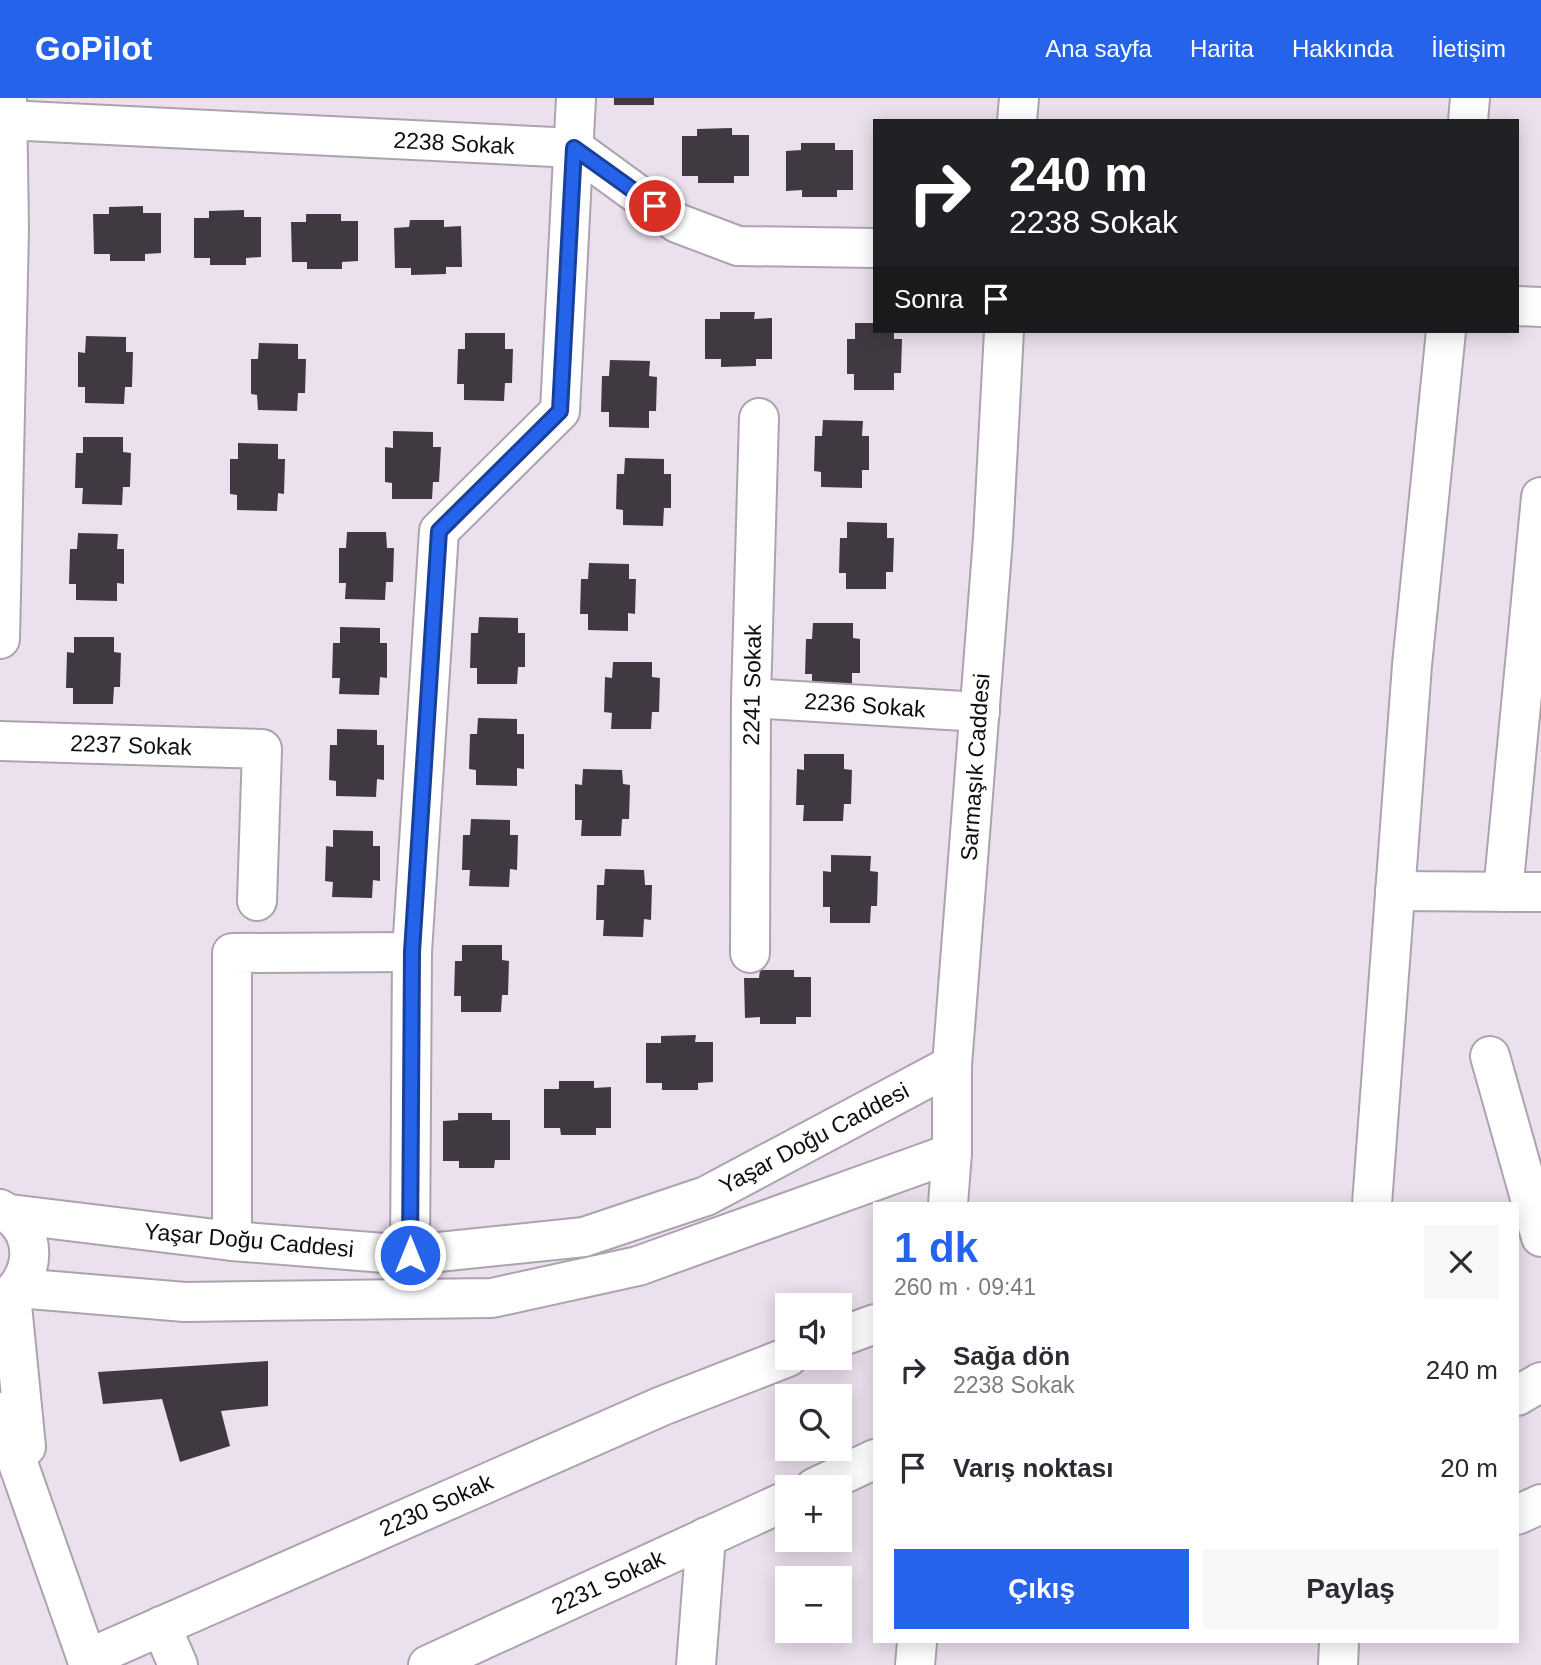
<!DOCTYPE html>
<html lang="tr">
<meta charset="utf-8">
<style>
body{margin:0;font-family:Arial,sans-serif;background:#f7f7f7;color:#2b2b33;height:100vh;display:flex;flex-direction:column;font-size:26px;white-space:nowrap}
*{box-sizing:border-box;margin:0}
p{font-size:23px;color:#7c7c81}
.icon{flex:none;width:38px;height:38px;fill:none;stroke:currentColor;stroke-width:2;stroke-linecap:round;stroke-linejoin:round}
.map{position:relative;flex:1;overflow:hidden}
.details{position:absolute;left:873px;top:1104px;width:646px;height:441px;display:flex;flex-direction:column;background:#fff;border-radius:0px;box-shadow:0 4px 18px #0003}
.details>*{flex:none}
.hud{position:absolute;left:873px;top:21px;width:646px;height:214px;border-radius:0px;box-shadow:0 4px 18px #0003;background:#202124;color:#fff;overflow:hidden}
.controls{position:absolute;left:775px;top:1195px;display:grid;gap:14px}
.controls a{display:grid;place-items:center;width:77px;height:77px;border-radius:0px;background:#fff;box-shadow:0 4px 18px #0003;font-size:35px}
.pin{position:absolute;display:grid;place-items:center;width:60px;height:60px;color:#fff;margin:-30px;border:4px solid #fff;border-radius:50%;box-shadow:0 2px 7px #0007}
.me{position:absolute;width:77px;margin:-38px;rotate:0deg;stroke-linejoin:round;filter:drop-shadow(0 0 5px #0008)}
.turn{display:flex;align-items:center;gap:24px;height:147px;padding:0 21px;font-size:32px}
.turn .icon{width:91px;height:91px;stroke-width:2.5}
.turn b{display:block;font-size:49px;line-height:60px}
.then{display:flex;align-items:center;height:66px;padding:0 21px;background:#0003;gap:14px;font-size:26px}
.round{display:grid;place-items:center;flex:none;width:74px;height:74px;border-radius:0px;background:#f7f7f7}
.summary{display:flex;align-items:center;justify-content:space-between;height:119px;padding:0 21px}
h1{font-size:42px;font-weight:700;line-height:52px;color:#2563eb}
.cta{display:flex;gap:14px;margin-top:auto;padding:14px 21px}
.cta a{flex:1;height:80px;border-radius:0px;background:#2563eb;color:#fff;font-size:28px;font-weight:700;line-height:80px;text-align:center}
.cta a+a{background:#f7f7f7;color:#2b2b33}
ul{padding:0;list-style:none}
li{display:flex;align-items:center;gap:21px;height:98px;padding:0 21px}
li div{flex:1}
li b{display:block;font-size:26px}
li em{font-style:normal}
header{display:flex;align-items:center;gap:42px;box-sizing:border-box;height:98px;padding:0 35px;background:#2563eb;color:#fff}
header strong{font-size:33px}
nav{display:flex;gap:38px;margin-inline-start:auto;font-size:24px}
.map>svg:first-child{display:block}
</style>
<header>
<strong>GoPilot</strong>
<nav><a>Ana sayfa</a><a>Harita</a><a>Hakkında</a><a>İletişim</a></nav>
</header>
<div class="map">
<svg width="1541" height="1567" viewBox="0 0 1541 1567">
<rect width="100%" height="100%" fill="#ebe0ed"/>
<!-- building -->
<g fill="#413942">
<rect x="614" y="0" width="40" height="7"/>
<polygon points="732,30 732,37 749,37 749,78 734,78 734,85 698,85 698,78 682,78 682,38 697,38 697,31"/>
<polygon points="801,45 835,45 835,52 853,52 853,92 837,92 837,99 802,99 802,92 786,93 786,53 801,52"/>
<polygon points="143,108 143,115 161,115 161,155 145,156 145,163 110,163 110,156 94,156 93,116 109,116 109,109"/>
<polygon points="244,112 244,119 261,119 261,159 246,160 246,167 210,167 210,160 194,160 194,120 209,120 209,113"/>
<polygon points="306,116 341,116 341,123 358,123 358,163 342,164 342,171 307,171 307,164 292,164 291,124 306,124"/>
<polygon points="410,122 444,122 444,129 461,128 462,169 446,169 446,176 411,177 411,170 395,170 394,130 409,129"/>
<polygon points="720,214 755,214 754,221 772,220 772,261 756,261 756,268 721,269 721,261 705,261 705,221 720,221"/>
<polygon points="855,225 875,225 875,233 894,233 894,241 902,241 901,275 894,275 894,292 854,292 854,276 847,276 847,241 855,241"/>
<polygon points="465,235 505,235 505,251 513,251 512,285 505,285 504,303 464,302 464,286 457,286 458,251 465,251"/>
<polygon points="86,238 126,239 126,254 133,254 132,289 125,289 124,306 85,305 85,289 78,289 78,254 85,255"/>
<polygon points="259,245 298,246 298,261 306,261 305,295 298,295 297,313 258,312 257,297 251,296 251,261 258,261"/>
<polygon points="610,262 650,263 649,278 657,279 656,313 649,313 649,330 609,329 609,314 601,314 602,278 609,278"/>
<polygon points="823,322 863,323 862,338 869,338 869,372 862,372 862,390 821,389 821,374 814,373 815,338 822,338"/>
<polygon points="393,333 433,334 433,349 441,349 439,384 433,384 432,401 392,401 392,385 385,384 385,349 393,350"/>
<polygon points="83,339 123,339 123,354 131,355 130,389 123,389 122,407 82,406 83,390 75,390 76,355 83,355"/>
<polygon points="238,345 278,346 278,361 285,361 284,396 278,395 277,413 237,412 237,397 230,396 230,361 238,361"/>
<polygon points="625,360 664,361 664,376 671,376 671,410 664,410 663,428 623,427 623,412 616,411 617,376 624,376"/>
<polygon points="847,424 887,425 887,440 894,440 893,474 886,474 886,491 846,491 846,475 839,475 840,440 847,440"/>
<polygon points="347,434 386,434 387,450 394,450 393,484 386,484 385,502 345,501 346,485 339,485 339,450 346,450"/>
<polygon points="78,435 118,436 117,451 124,451 124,486 117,485 117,503 76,502 76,486 69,486 70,451 77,451"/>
<polygon points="589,465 629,466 629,481 636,481 635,516 628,515 628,533 588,532 588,516 580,516 581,481 588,481"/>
<polygon points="479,519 518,520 518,535 525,535 525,569 518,569 517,586 477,586 477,570 470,570 471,535 478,535"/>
<polygon points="813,525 853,525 853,540 860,541 860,575 852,575 852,593 812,592 812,576 805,576 806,541 812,541"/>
<polygon points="340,529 380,530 380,545 387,545 387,580 380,579 379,597 339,596 340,580 332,580 333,545 340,545"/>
<polygon points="74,539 114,539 114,554 121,555 120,589 114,589 113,606 73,606 73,590 66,590 67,554 74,555"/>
<polygon points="613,564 652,564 652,579 660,580 659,614 652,614 651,631 611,631 612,615 604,614 605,579 612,580"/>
<polygon points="478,620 517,621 517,636 524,636 524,671 517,670 517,688 476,687 476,672 469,671 470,636 477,636"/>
<polygon points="337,631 377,632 377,647 384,647 384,682 377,681 376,699 336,698 336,683 329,682 330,647 337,647"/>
<polygon points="804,656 844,656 844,671 852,672 851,706 844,706 843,723 803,723 804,707 796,707 797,671 804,672"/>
<polygon points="583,671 622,672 623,686 630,687 629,721 622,721 621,738 581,738 582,722 575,722 575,686 582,687"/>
<polygon points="471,721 510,722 510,737 518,737 517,772 510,771 509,789 469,788 470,772 462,772 463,737 470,737"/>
<polygon points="333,732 373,733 373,748 380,748 380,783 373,782 372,800 332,799 333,784 325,783 326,748 333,749"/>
<polygon points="831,757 871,758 870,773 878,774 877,808 871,808 870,825 830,825 830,809 823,809 823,773 831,774"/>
<polygon points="605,771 644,772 645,787 652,787 651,822 644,821 643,839 603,838 604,822 596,822 597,787 604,787"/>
<polygon points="462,847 502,847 502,862 509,863 508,897 502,897 501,914 461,914 461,898 454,898 455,863 462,863"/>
<polygon points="760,872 794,872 794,879 811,879 811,919 796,919 796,926 760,926 760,919 745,920 744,880 759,880"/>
<polygon points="696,937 695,944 713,944 713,984 698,985 698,992 662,992 662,985 646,985 646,945 661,945 661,938"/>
<polygon points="559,983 594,983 594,990 611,989 611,1030 596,1030 596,1037 561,1037 560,1030 544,1030 544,991 559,991"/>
<polygon points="458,1015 492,1015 492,1022 510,1022 510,1062 495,1062 494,1070 459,1070 459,1063 443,1063 443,1023 458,1022"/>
<polygon points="268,1263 268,1308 221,1313 230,1348 180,1364 162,1301 103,1306 98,1274"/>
</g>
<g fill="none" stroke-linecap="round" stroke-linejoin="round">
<!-- minor casing -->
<g stroke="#ada3af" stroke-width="42">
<g id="minor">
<polyline points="6,22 574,50 677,125 738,148 875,150"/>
<polyline points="1468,23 1470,0"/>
<polyline points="1517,208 1541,209"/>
<polyline points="0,541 9,131 7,0"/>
<polyline points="751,600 980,614"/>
<polyline points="0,643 262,651 257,803"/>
<polyline points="1395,793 1541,794"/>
<polyline points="1503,794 1541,399"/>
<polyline points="750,855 751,600 759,320"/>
<polyline points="1490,958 1541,1139"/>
<polyline points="1372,1106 1412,567 1446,233"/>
<polyline points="232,1143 232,855 412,854"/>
<polyline points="410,1157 412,854 439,433 560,313 576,0"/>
<polyline points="11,1197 26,1349"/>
<polyline points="840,1239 875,1226"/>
<polyline points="1517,1298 1541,1284"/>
<polyline points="0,1314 89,1567"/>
<polyline points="814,1390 875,1361"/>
<polyline points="1517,1417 1541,1406"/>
<polyline points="161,1528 178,1567"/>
<polyline points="87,1561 662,1308 788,1259"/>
<polyline points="428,1567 788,1402"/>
<polyline points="696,1567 706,1439"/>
<polyline points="1338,1567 1339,1544"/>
</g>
</g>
<!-- major casing -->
<g stroke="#ada3af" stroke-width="42">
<g id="major">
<polyline points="1017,23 1019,0"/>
<polyline points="948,1106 952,1055 952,967 993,440 1004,233"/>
<path d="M0,1111C41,1131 37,1182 0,1204"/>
<polyline points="10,1116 232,1143 410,1157 584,1139 706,1098 952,967"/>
<polyline points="18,1190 185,1204 492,1200 638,1168 952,1055"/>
<polyline points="915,1567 917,1544"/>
</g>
</g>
<!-- minor -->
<use href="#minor" stroke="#fff" stroke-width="38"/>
<!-- major -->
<use href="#major" stroke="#fff" stroke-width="38"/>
</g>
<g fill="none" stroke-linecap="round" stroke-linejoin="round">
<!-- route casing -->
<g stroke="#184099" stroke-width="18">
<polyline id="route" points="410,1157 412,854 439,433 560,313 574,50 655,108"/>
</g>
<!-- route -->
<use href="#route" stroke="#2563eb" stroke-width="12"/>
</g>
<g text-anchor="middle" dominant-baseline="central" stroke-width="7" stroke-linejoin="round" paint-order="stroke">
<!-- street labels -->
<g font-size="23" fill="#100c11" stroke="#fff">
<text transform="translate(454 45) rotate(3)">2238 Sokak</text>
<text transform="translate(752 587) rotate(-89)">2241 Sokak</text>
<text transform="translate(865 607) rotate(4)">2236 Sokak</text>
<text transform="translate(131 647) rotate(2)">2237 Sokak</text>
<text transform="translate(975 669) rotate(-86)">Sarmaşık Caddesi</text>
<text transform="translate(814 1040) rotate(-28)">Yaşar Doğu Caddesi</text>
<text transform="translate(249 1142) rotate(5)">Yaşar Doğu Caddesi</text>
<text transform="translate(436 1407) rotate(-24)">2230 Sokak</text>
<text transform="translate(608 1484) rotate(-25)">2231 Sokak</text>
</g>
</g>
</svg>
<div class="controls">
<a><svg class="icon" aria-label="sound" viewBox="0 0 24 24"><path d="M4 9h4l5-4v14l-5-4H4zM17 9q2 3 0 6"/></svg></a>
<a><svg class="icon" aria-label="search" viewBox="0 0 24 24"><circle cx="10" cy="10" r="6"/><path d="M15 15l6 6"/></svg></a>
<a>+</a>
<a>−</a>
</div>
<div class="pin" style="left:655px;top:108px;background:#d93025"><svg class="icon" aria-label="arrive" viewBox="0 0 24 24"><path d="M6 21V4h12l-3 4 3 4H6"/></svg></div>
<svg class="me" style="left:410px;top:1157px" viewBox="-20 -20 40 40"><circle r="17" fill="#2563eb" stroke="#fff" stroke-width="3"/><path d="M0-11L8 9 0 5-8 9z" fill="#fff"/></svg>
<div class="hud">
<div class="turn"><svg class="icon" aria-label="right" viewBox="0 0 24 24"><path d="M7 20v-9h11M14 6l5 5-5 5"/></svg><div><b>240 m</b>2238 Sokak</div></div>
<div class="then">Sonra<svg class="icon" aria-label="arrive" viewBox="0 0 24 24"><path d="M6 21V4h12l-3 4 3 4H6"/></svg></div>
</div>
<section class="details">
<div class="summary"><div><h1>1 dk</h1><p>260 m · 09:41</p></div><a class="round"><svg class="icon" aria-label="close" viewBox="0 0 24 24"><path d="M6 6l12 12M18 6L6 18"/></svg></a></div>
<ul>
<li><svg class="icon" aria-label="right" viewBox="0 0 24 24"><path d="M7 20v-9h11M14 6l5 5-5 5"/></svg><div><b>Sağa dön</b><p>2238 Sokak</p></div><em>240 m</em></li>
<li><svg class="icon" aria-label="arrive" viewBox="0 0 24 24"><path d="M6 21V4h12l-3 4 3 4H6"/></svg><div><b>Varış noktası</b></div><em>20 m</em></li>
</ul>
<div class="cta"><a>Çıkış</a><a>Paylaş</a></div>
</section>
</div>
